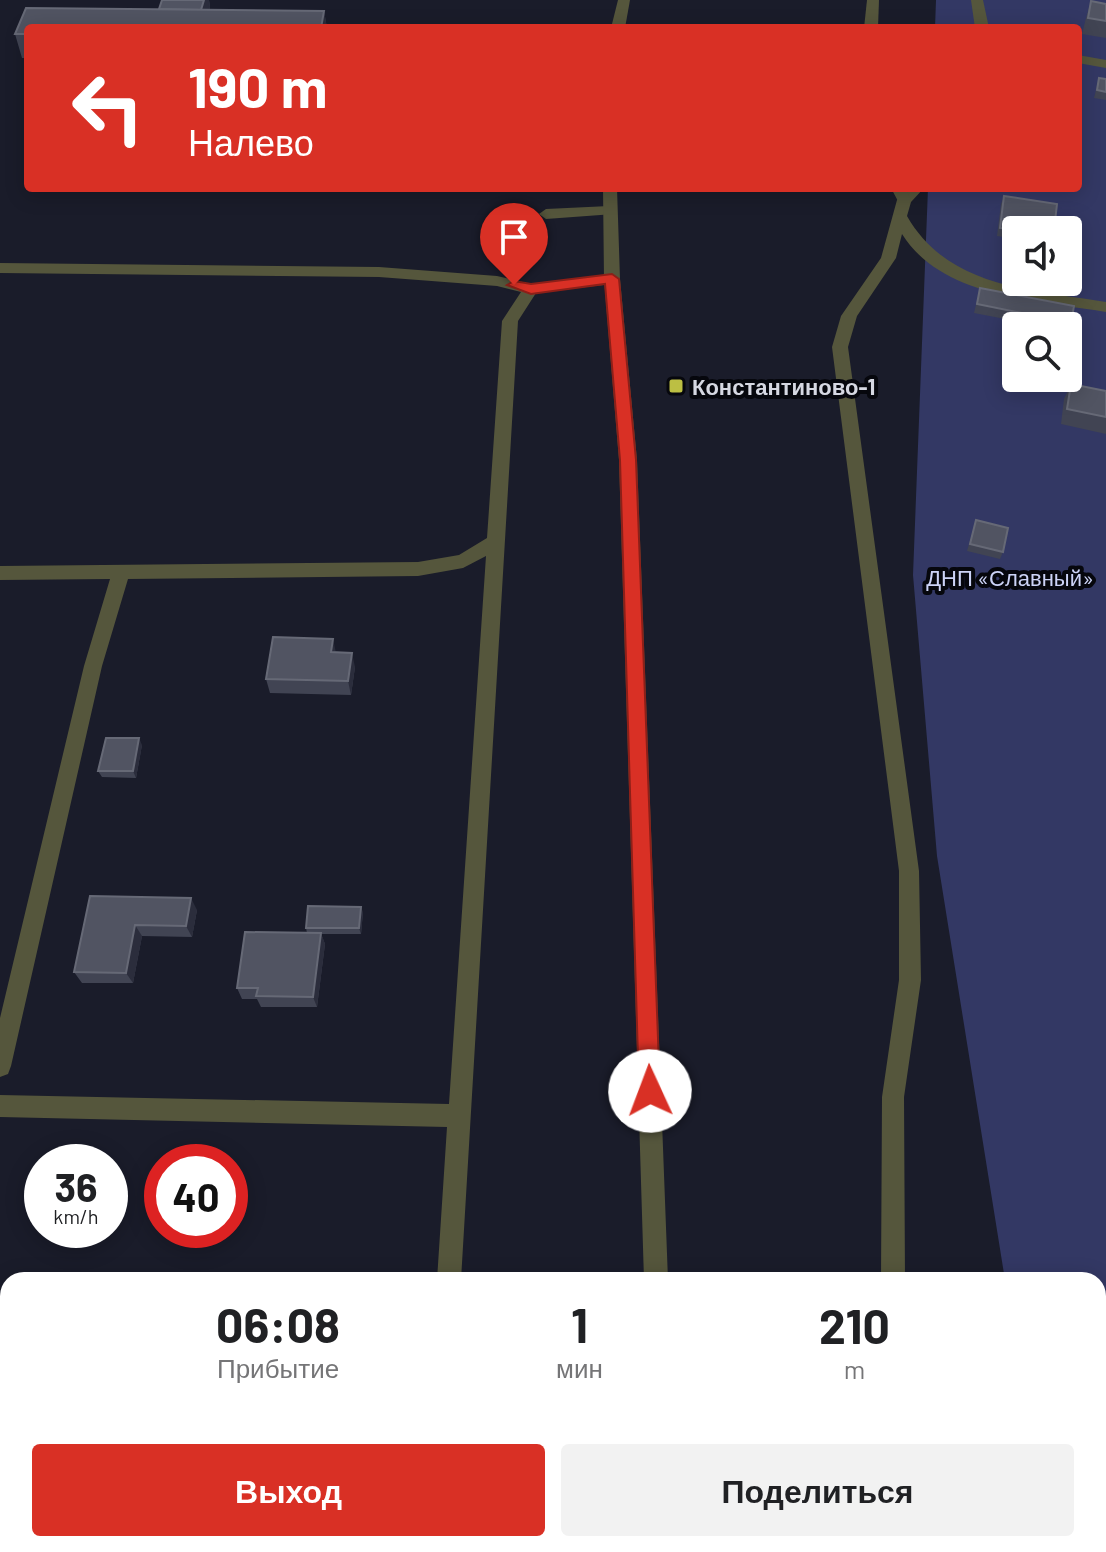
<!DOCTYPE html>
<html lang="ru">
<meta charset="utf-8">
<style>
body{margin:0;font-family:Barlow,sans-serif;background:#f2f2f2;color:#202124;height:100vh;display:flex;flex-direction:column;font-size:30px;white-space:nowrap}
*{box-sizing:border-box;margin:0}
p{font-size:26px;color:#757577}
.icon{flex:none;width:44px;height:44px;fill:none;stroke:currentColor;stroke-width:2;stroke-linecap:round;stroke-linejoin:round}
.map{position:relative;flex:1;overflow:hidden}
.side{position:absolute;left:0px;top:1272px;width:1106px;height:280px;display:flex;flex-direction:column;background:#fff;border-radius:24px 24px 0 0;box-shadow:0 4px 20px #0003}
.side>*{flex:none}
.top-card{position:absolute;left:24px;top:24px;width:1058px;height:168px;border-radius:8px;box-shadow:0 4px 20px #0003;background:#d93025;color:#fff;overflow:hidden}
.controls{position:absolute;left:1002px;top:216px;display:grid;gap:16px}
.controls a{display:grid;place-items:center;width:80px;height:80px;border-radius:8px;background:#fff;box-shadow:0 4px 20px #0003;font-size:40px}
.speed{position:absolute;left:24px;top:1144px;display:flex;gap:16px;font-size:40px;font-weight:700;text-align:center}
.speed>*{display:grid;place-content:center;width:104px;height:104px;border-radius:50%;background:#fff;box-shadow:0 4px 20px #0003;line-height:1}
.speed small{font-size:20px;font-weight:400}
.speed .limit{border:12px solid #d22;background:#fff;color:#111}
.pin{position:absolute;display:grid;place-items:center;width:68px;height:68px;color:#fff;margin:-82px -34px;border-radius:50% 50% 50% 0;rotate:-45deg;box-shadow:0 0 8px #0007}
.pin .icon{rotate:45deg}
.me{position:absolute;width:88px;margin:-44px;rotate:358deg;stroke-linejoin:round;filter:drop-shadow(0 0 6px #0008)}
.turn{display:flex;align-items:center;gap:28px;height:168px;padding:0 32px;font-size:36px}
.turn .icon{width:104px;height:104px;stroke-width:2.5}
.turn b{display:block;font-size:56px;line-height:68px}
.eta{display:flex;justify-content:space-evenly;align-items:center;height:136px;text-align:center}
.eta b{font-size:48px;font-weight:700;line-height:56px}
.button{display:flex;gap:16px;margin-top:auto;padding:16px 32px}
.button a{flex:1;height:92px;border-radius:8px;background:#d93025;color:#fff;font-size:32px;font-weight:700;line-height:92px;text-align:center}
.button a+a{background:#f2f2f2;color:#202124}
.map>svg:first-child{display:block}
</style>
<div class="map">
<svg width="1106" height="1552" viewBox="0 0 1106 1552">
<rect width="100%" height="100%" fill="#1a1c2a"/>
<!-- green -->
<path fill="#333864" fill-rule="evenodd" d="M936,0H1106V1552H1048L1047,1544H1098V1280H1005L937,856L913,575L928,188H1078V28H935ZM1016,230H1068V282H1016ZM1016,326H1068V378H1016Z"/>
<g fill="none" stroke-linecap="round" stroke-linejoin="round">
<!-- service -->
<g fill="#55563c" fill-rule="evenodd">
<polygon points="971,0 983,0 989,28 975,28"/>
<polygon points="1078,55 1106,60 1106,68 1078,63"/>
<path d="M908,188H924L911,202L907,216C948,288 1032,290 1106,302V312C1039,301 942,298 902,234L896,258L857,316L848,347L919,871L921,980L904,1097L905,1280H881L882,1097L899,980V871L832,347L841,316L881,258L897,200Z"/>
<polygon points="609,206 614,208 614,214 546,219 539,214 546,209"/>
<polygon points="875,1544 903,1544 904,1552 876,1552"/>
</g>
<!-- minor -->
<g fill="#55563c" fill-rule="evenodd">
<polygon points="867,0 879,0 878,28 864,28"/>
<polygon points="891,188 905,188 911,200 909,203 899,203"/>
<polygon points="0,263 379,267 497,276 531,284 612,274 620,279 612,284 536,293 518,321 461,1280 437,1280 447,1127 0,1117 0,1095 449,1104 486,556 463,568 418,576 128,579 102,666 11,1066 8,1074 0,1077 0,1018 84,666 110,579 0,580 0,566 418,562 459,555 487,538 502,321 521,292 497,286 379,277 0,273"/>
<rect x="417" y="1544" width="28" height="8"/>
</g>
<!-- tertiary -->
<g fill="#55563c" fill-rule="evenodd">
<polygon points="618,0 630,0 625,28 611,28"/>
<polygon points="603,188 617,188 620,279 637,460 668,1280 644,1280 619,460 604,279"/>
<rect x="652" y="1544" width="28" height="8"/>
</g>
</g>
<!-- wall -->
<g fill="#414453">
<polygon points="162,0 209,0 210,7 209,10 324,11 327,28 28,28 28,58 22,58 15,34 26,8 159,9"/>
<polygon points="1091,1 1106,4 1106,38 1082,34 1086,18"/>
<polygon points="1099,78 1106,79 1106,100 1094,98"/>
<polygon points="1004,196 1016,230 1016,239 997,236 1001,204"/>
<polygon points="980,288 1071,323 1068,330 1068,326 1041,326 974,313"/>
<polygon points="1071,384 1106,391 1106,434 1061,424 1064,399"/>
<polygon points="976,520 1003,552 1000,559 967,551"/>
<polygon points="336,652 355,667 351,695 270,693 266,679"/>
<polygon points="142,745 136,778 102,777 98,771"/>
<polygon points="90,896 197,910 192,937 142,936 133,983 82,983 74,972"/>
<polygon points="363,912 361,934 321,934 325,944 317,1007 261,1007 257,999 242,999 237,988 307,933 306,928"/>
<polygon points="1098,1346 1106,1348 1106,1454 1098,1451"/>
</g>
<!-- shaded-wall -->
<g fill="#2b2d3c">
<polygon points="204,0 209,0 210,7 204,28 200,13"/>
<polygon points="324,11 327,28 321,28"/>
<polygon points="333,639 336,653 331,652"/>
<polygon points="352,653 355,667 351,695 348,681"/>
<polygon points="139,738 142,745 136,778 133,771"/>
<polygon points="191,898 197,910 192,937 186,926"/>
<polygon points="361,907 363,912 361,934 359,928"/>
<polygon points="135,925 142,936 133,983 126,973"/>
<polygon points="321,933 325,944 317,1007 313,997"/>
</g>
<!-- building -->
<g fill="#515462" stroke="#666976" stroke-width="2">
<polygon points="162,0 204,0 201,10 159,9"/>
<polygon points="1091,1 1106,4 1106,21 1088,18"/>
<polygon points="26,8 324,11 321,28 28,28 28,34 15,34"/>
<polygon points="1099,78 1106,79 1106,92 1097,90"/>
<polygon points="1004,196 1057,204 1054,230 1016,230 1000,228"/>
<polygon points="980,288 1074,306 1071,323 977,304"/>
<polygon points="1071,384 1106,391 1106,417 1067,409"/>
<polygon points="976,520 1008,528 1003,552 970,544"/>
<polygon points="273,637 333,639 331,652 352,653 348,681 266,679"/>
<polygon points="106,738 139,738 133,771 98,771"/>
<polygon points="90,896 191,898 186,926 135,925 126,973 74,972"/>
<polygon points="308,906 361,907 359,928 306,928"/>
<polygon points="245,932 321,933 313,997 256,996 258,988 237,988"/>
<polygon points="1098,1346 1106,1348 1106,1447 1098,1444"/>
</g>
<!-- route -->
<polygon fill="#d93025" stroke="#8d1f18" stroke-width="2" points="612,274 619,279 636,460 660,1091 657,1098 650,1101 642,1098 639,1091 620,460 605,284 531,294 507,285 514,281 531,284"/>
<!-- markers -->
<rect fill="#bcbf43" stroke="#06070d" stroke-width="3" x="668" y="378" width="16" height="16" rx="4"/>
<g text-anchor="middle" dominant-baseline="central" stroke-width="8" stroke-linejoin="round" paint-order="stroke">
<!-- poi labels -->
<g font-size="22" font-weight="bold" fill="#d6d8e2" stroke="#06070d" text-anchor="start">
<text x="692" y="386">Константиново-1</text>
</g>
<!-- park labels -->
<g font-size="22" fill="#ccd3f6" stroke="#06070d">
<text x="1010" y="577">ДНП «Славный»</text>
</g>
</g>
</svg>
<div class="controls">
<a><svg class="icon" aria-label="sound" viewBox="0 0 24 24"><path d="M4 9h4l5-4v14l-5-4H4zM17 9q2 3 0 6"/></svg></a>
<a><svg class="icon" aria-label="search" viewBox="0 0 24 24"><circle cx="10" cy="10" r="6"/><path d="M15 15l6 6"/></svg></a>
</div>
<div class="speed"><div>36<small>km/h</small></div><div class="limit">40</div></div>
<div class="pin" style="left:514px;top:285px;background:#d93025"><svg class="icon" aria-label="arrive" viewBox="0 0 24 24"><path d="M6 21V4h12l-3 4 3 4H6"/></svg></div>
<svg class="me" style="left:650px;top:1091px" viewBox="-20 -20 40 40"><circle r="19" fill="#fff"/><path d="M0-13L10 11 0 6-10 11z" fill="#d93025"/></svg>
<div class="top-card">
<div class="turn"><svg class="icon" aria-label="left" viewBox="0 0 24 24"><path d="M17 20v-9H6M10 6l-5 5 5 5"/></svg><div><b>190 m</b>Налево</div></div>
</div>
<section class="side">
<div class="eta">
<div><b>06:08</b><p>Прибытие</p></div>
<div><b>1</b><p>мин</p></div>
<div><b>210</b><p>m</p></div>
</div>
<div class="button"><a>Выход</a><a>Поделиться</a></div>
</section>
</div>
